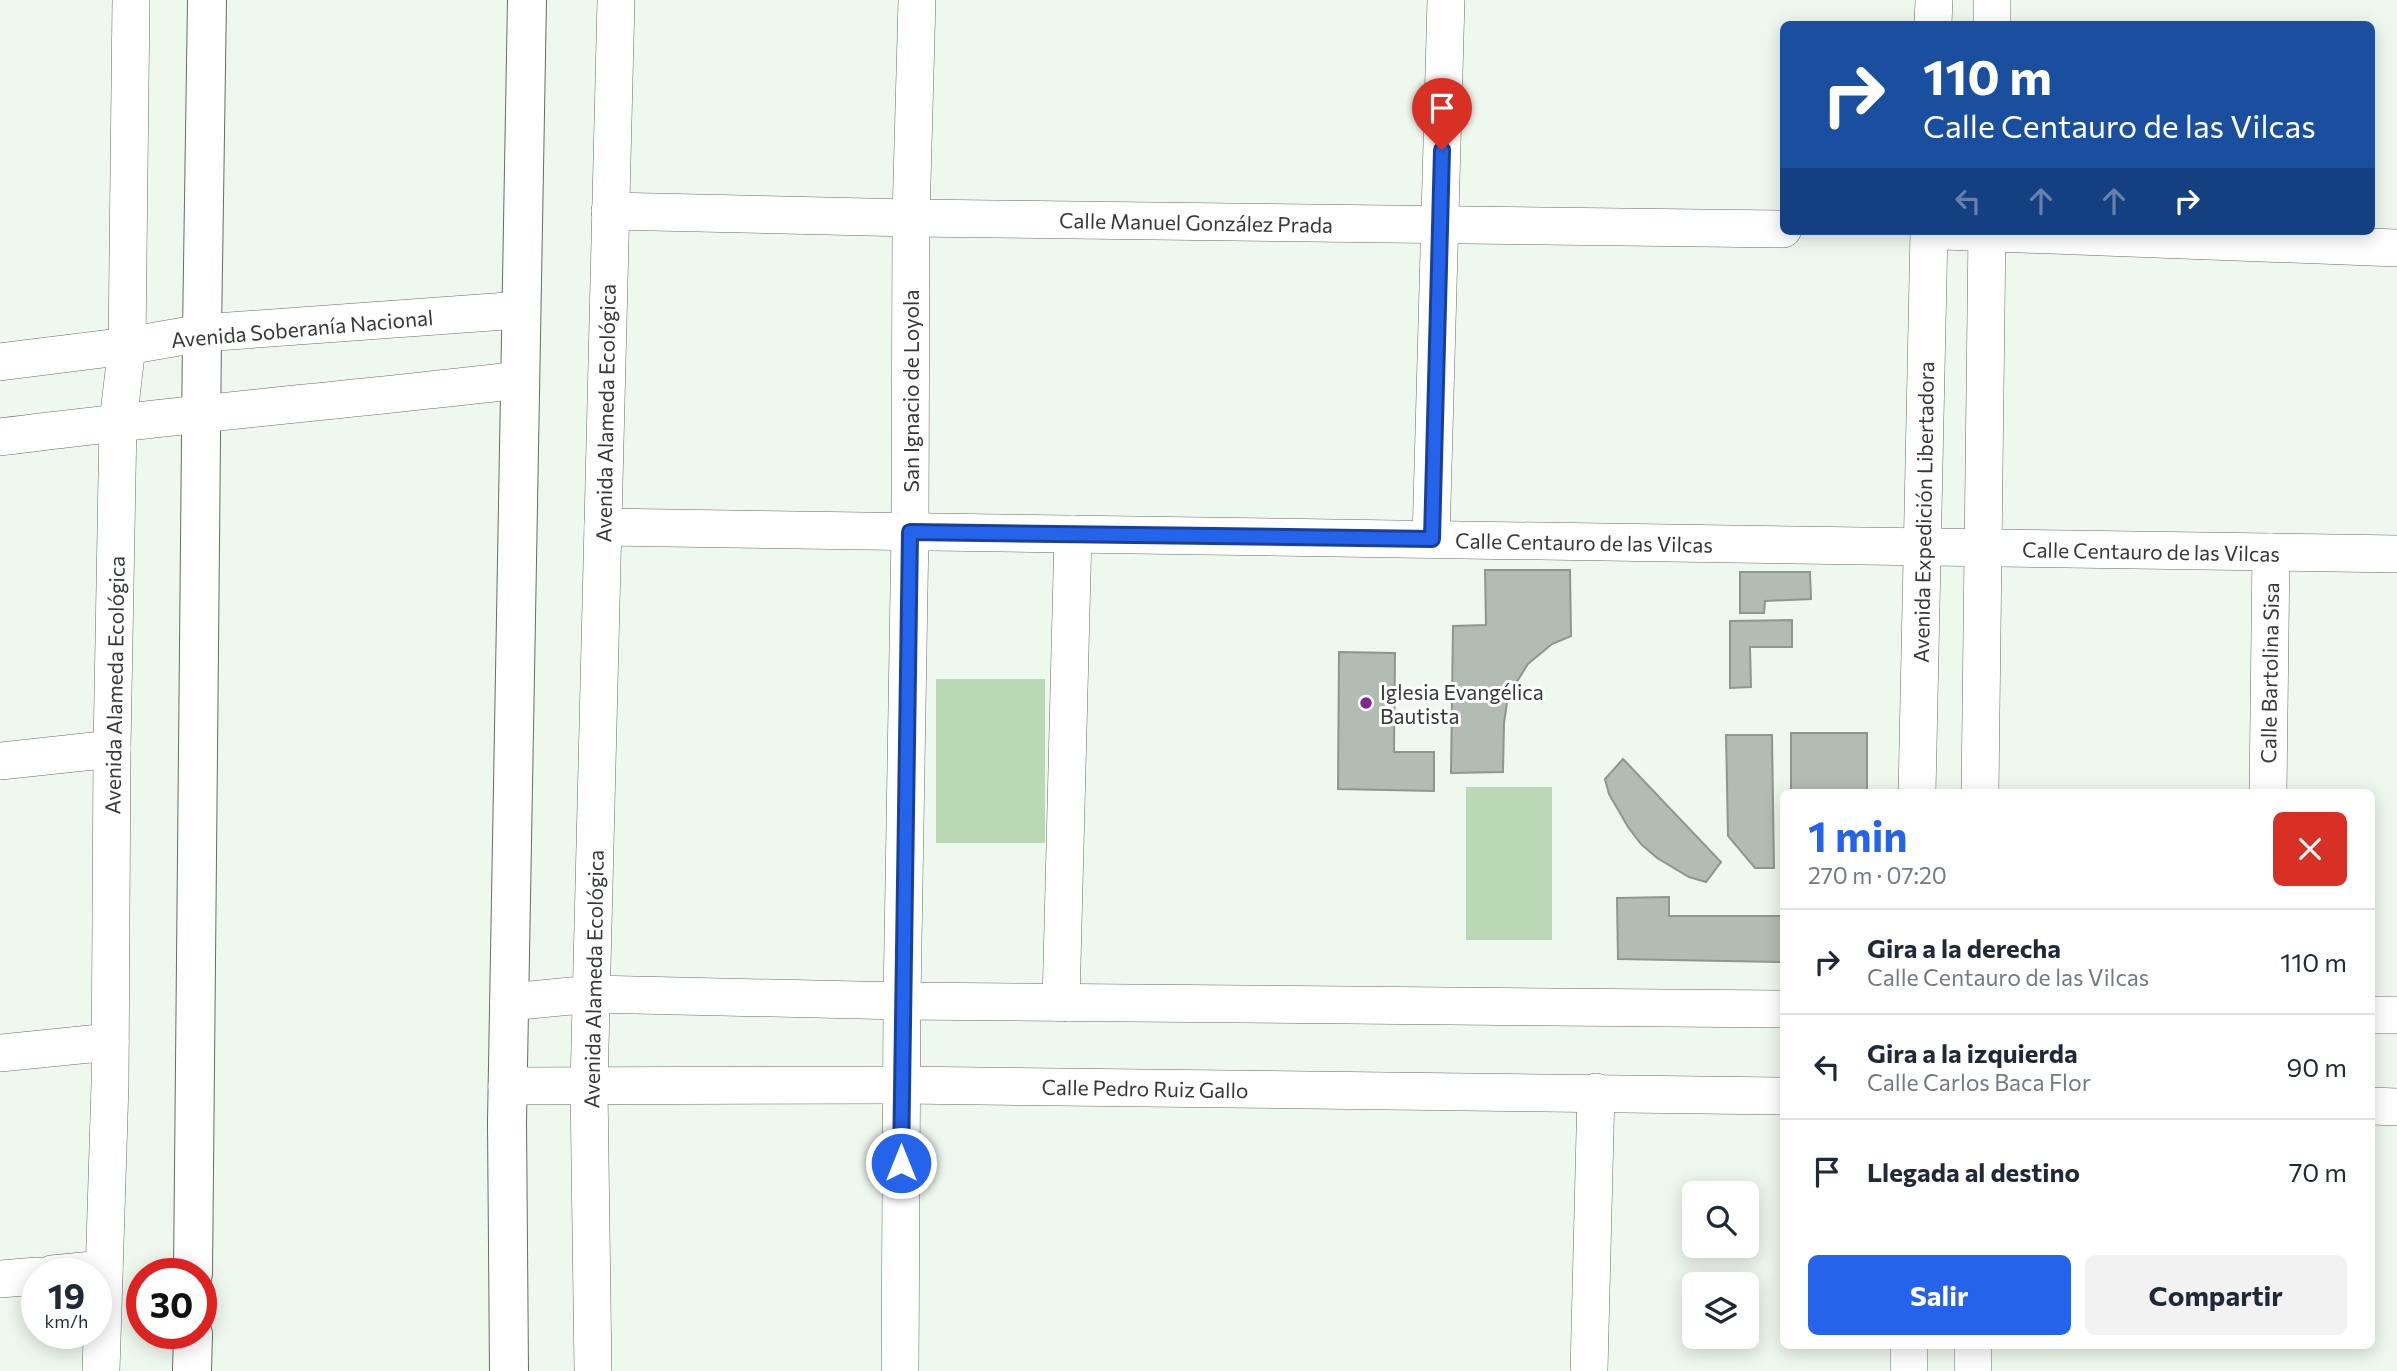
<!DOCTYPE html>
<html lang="es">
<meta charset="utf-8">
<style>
body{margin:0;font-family:Commissioner,sans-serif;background:#f2f2f3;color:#1f2937;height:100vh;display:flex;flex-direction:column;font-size:26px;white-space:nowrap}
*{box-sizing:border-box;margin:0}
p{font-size:23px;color:#747a83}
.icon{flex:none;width:38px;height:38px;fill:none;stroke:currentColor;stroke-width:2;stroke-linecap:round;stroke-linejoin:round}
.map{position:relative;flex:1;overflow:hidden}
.sheet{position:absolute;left:1780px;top:789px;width:595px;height:560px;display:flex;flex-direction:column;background:#fff;border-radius:10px;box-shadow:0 4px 18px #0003}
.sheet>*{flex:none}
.guide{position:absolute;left:1780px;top:21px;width:595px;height:214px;border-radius:10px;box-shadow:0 4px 18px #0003;background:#1a4fa0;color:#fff;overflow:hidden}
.tools{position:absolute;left:1682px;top:1181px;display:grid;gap:14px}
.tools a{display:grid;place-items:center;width:77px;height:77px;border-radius:10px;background:#fff;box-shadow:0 4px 18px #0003;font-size:35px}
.speed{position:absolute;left:21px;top:1258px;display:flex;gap:14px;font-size:35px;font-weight:700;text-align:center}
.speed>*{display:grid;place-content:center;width:91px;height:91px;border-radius:50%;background:#fff;box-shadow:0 4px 18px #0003;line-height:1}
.speed small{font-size:18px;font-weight:400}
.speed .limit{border:10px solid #d22;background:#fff;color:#111}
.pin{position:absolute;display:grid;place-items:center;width:60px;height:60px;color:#fff;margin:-72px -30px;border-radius:50% 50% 50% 0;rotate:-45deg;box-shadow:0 0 7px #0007}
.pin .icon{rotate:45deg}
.me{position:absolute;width:77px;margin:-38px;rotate:0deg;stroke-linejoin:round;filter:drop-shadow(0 0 5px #0008)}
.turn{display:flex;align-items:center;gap:24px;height:147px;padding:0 28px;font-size:32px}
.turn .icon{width:91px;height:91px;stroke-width:2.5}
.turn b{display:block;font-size:49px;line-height:60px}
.lanes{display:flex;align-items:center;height:66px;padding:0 28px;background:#0003;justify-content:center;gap:35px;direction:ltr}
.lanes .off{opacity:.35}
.round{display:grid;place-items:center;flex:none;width:74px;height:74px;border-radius:10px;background:#f2f2f3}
.headline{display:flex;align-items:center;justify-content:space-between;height:119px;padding:0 28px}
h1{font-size:42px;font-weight:700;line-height:52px;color:#2563eb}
.button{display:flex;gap:14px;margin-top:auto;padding:14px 28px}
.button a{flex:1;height:80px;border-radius:10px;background:#2563eb;color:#fff;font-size:28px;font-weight:700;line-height:80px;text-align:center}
.button a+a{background:#f2f2f3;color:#1f2937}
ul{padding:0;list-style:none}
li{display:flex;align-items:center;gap:21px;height:105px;padding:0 28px;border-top:2px solid #e0e1e3}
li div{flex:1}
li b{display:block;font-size:26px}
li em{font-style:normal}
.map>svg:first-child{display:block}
</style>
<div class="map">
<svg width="2397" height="1371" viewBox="0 0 2397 1371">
<rect width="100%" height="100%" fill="#eff8ee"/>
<!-- green -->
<g fill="#b9d9b5">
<rect x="936" y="679" width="109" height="164"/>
<rect x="1466" y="787" width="86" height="153"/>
</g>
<!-- building -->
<g fill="#b3bcb2" stroke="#8e968d" stroke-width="2">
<polygon points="1485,570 1570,570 1571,636 1552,644 1528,664 1508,696 1504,723 1503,772 1451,773 1453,626 1486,625"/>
<polygon points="1740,572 1810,572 1811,599 1765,601 1764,613 1740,613"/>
<polygon points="1792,620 1792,647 1750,647 1751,687 1730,688 1730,621"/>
<polygon points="1339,652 1395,653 1394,752 1434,752 1434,791 1338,789"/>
<polygon points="1791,733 1867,733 1867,791 1791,793"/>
<polygon points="1726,735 1772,735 1774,868 1755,868 1728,836"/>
<polygon points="1623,759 1721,862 1706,882 1689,877 1657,858 1641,844 1628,827 1609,794 1605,779"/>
<polygon points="1669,897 1669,916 1783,916 1783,962 1618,959 1617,898"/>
</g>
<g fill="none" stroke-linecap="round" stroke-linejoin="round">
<!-- minor casing -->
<g stroke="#666e65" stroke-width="38">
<g id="minor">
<polyline points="1933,24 1934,0"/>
<polyline points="1992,24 1992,0"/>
<polyline points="610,211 911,218 1783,229"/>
<polyline points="1943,231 2397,248"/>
<polyline points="0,362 127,346 202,333 521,310"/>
<path d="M0,437C173,415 346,400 519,380"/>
<polyline points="603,527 2397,554"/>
<polyline points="1431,539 1446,0"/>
<polyline points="0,761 112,749"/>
<polyline points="1917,793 1929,231"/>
<polyline points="1980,793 1987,231"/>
<polyline points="2268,793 2271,552"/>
<polyline points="509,1002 592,994 902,1001 1783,1009"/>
<polyline points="1061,1003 1073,534"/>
<polyline points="2371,1015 2397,1015"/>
<polyline points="0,1053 110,1042"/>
<polyline points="507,1086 902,1085 1783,1096"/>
<polyline points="2371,1106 2397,1107"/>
<polyline points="52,1274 104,1269"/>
<polyline points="0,1279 37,1276"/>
<polyline points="101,1371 110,1084 112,749 118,422 127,346 131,0"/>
<polyline points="593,1371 589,1087 616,0"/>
<polyline points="900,1371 902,1001 910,532 911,218 917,0"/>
<polyline points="1589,1371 1596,1092"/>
<polyline points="1909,1371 1909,1346"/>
<polyline points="1973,1371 1973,1346"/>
</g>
</g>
<!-- major casing -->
<g stroke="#666e65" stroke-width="40">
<g id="major">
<polyline points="193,1274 202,333 207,0"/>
<polyline points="192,1371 193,1334"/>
<polyline points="509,1371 507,1122 527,0"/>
</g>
</g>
<!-- minor -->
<use href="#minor" stroke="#fff" stroke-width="37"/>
<!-- major -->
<use href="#major" stroke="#fff" stroke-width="38"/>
</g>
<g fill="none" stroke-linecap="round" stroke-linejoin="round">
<!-- route casing -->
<g stroke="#184099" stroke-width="18">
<polyline id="route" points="901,1163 910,532 1432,539 1442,150"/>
</g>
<!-- route -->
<use href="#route" stroke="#2563eb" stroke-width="12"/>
</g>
<!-- markers -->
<circle fill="#832591" stroke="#fff" stroke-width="2.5" cx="1366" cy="703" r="7"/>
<g text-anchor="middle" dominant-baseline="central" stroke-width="6" stroke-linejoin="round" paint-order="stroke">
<!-- street labels -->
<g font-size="21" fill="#353935" stroke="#fff">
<text transform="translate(1196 222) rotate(1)">Calle Manuel González Prada</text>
<text transform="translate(302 328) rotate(-5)">Avenida Soberanía Nacional</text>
<text transform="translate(910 391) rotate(-90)">San Ignacio de Loyola</text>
<text transform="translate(605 413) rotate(-89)">Avenida Alameda Ecológica</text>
<text transform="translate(1923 512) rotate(-89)">Avenida Expedición Libertadora</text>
<text transform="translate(1584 542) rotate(1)">Calle Centauro de las Vilcas</text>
<text transform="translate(2151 551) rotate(1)">Calle Centauro de las Vilcas</text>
<text transform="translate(2269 673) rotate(-89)">Calle Bartolina Sisa</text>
<text transform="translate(114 685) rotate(-89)">Avenida Alameda Ecológica</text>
<text transform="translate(593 979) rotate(-89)">Avenida Alameda Ecológica</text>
<text transform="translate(1145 1088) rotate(1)">Calle Pedro Ruiz Gallo</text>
</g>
<!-- poi labels -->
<g font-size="21" fill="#353935" stroke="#fff" text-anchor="start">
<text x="1380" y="691">Iglesia Evangélica<tspan x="1380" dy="24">Bautista</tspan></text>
</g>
</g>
</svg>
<div class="tools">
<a><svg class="icon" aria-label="search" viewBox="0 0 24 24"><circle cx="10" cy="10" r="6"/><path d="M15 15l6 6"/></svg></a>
<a><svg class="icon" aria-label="layers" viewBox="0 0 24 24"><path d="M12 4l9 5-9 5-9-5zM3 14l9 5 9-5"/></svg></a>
</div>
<div class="speed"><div>19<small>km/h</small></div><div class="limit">30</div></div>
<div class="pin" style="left:1442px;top:150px;background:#d93025"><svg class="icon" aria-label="arrive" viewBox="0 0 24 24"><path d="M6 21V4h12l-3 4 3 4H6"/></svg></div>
<svg class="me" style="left:901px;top:1163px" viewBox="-20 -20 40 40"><circle r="17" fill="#2563eb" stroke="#fff" stroke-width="3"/><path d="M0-11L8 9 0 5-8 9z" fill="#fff"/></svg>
<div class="guide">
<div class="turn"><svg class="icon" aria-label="right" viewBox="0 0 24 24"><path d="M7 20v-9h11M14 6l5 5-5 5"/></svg><div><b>110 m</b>Calle Centauro de las Vilcas</div></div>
<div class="lanes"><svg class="icon off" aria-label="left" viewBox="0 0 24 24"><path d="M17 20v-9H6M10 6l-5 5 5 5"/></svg><svg class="icon off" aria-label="ahead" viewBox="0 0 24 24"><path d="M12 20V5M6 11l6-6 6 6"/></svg><svg class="icon off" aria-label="ahead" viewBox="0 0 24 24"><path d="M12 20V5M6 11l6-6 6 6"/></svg><svg class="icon" aria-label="right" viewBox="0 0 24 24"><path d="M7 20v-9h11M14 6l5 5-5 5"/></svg></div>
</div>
<section class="sheet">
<div class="headline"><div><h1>1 min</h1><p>270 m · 07:20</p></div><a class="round" style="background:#d93025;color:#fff"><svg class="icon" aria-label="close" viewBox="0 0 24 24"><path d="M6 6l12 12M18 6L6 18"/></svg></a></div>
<ul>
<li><svg class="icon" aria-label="right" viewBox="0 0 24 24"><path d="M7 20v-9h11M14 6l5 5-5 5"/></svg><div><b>Gira a la derecha</b><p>Calle Centauro de las Vilcas</p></div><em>110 m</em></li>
<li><svg class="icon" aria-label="left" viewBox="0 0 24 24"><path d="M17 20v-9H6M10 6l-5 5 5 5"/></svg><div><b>Gira a la izquierda</b><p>Calle Carlos Baca Flor</p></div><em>90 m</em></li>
<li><svg class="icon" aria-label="arrive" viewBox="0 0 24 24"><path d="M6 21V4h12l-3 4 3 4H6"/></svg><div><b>Llegada al destino</b></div><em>70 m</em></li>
</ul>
<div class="button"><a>Salir</a><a>Compartir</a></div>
</section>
</div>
